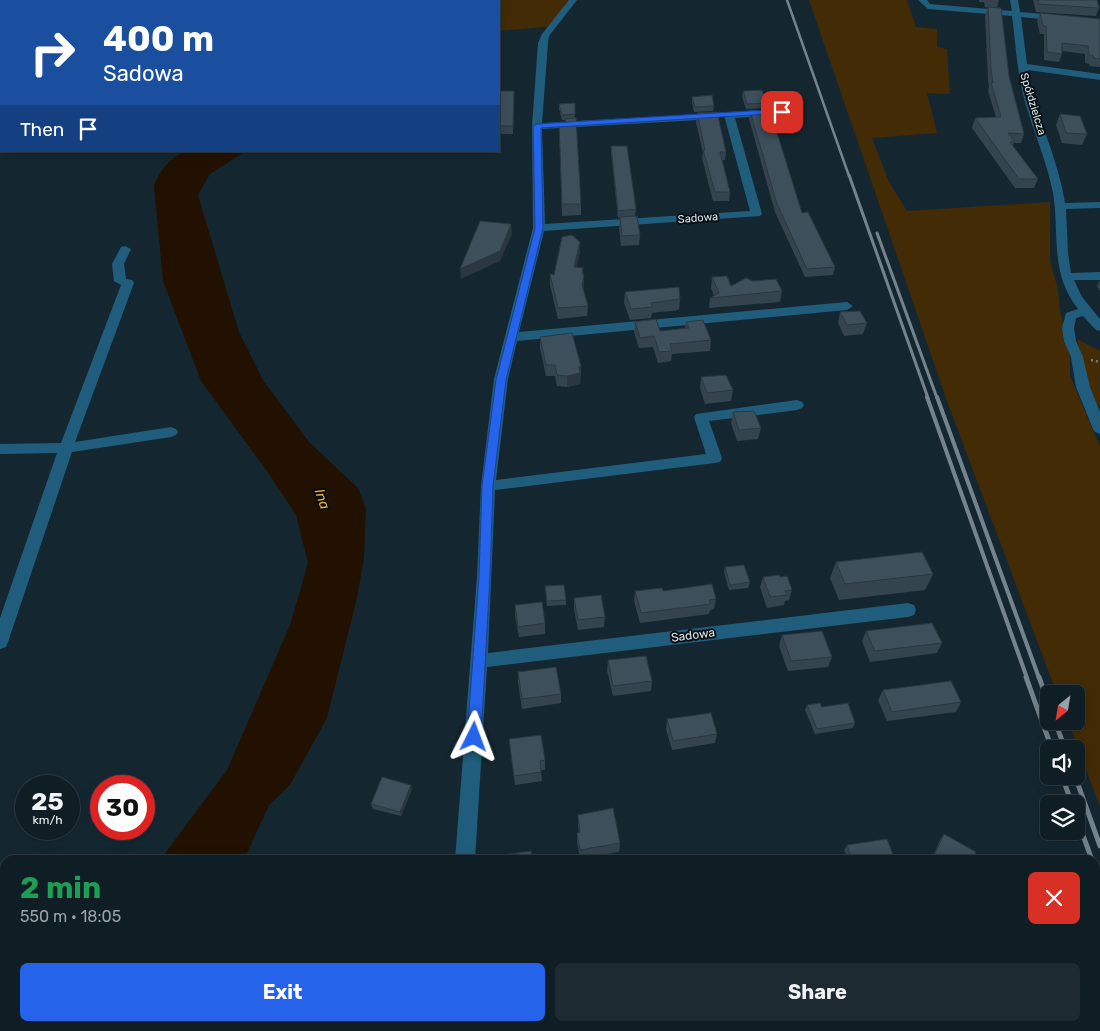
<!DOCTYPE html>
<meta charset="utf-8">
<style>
body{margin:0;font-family:Rubik,sans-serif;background:#1d2a32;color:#f1f3f6;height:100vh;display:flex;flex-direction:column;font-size:19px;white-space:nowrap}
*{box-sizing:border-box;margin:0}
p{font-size:16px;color:#9ba2a7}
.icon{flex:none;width:28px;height:28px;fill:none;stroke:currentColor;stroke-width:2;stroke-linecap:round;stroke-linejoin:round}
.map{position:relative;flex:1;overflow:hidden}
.drawer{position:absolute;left:0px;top:855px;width:1100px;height:176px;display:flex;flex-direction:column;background:#0f1d25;border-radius:15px 15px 0 0;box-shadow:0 2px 12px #0003,0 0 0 1px #2f3b42}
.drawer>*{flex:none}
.guide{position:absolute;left:0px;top:0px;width:500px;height:152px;box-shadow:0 2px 12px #0003,0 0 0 1px #2f3b42;background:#1a4fa0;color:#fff;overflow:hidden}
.needle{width:32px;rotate:210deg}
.fabs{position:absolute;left:1040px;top:685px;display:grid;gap:10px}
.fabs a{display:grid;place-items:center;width:45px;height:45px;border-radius:8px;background:#0f1d25;box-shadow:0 2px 12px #0003,0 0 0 1px #2f3b42;font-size:25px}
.speed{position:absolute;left:15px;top:775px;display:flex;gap:10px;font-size:25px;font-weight:700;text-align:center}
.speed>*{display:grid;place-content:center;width:65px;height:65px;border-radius:50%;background:#0f1d25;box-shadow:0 2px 12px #0003,0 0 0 1px #2f3b42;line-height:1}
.speed small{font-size:12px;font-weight:400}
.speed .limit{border:8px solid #d22;background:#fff;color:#111}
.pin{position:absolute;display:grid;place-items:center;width:42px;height:42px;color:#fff;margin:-21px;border-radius:10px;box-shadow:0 2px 8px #0006}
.me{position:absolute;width:55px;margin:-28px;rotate:3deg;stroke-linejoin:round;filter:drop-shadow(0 0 4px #0008)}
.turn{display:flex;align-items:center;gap:18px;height:105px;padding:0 20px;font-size:22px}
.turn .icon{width:65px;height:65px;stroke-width:2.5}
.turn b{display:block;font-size:35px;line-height:42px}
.then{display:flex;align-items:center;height:48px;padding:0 20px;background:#0003;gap:10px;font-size:19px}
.round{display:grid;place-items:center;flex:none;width:52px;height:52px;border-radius:8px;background:#1d2a32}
.overview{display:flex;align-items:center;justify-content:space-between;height:85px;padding:0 20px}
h1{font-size:30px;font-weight:700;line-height:38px;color:#1e9e55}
.primary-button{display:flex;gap:10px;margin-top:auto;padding:10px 20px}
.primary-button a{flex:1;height:58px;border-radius:8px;background:#2563eb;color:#fff;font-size:20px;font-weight:700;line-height:58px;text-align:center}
.primary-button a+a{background:#1d2a32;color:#f1f3f6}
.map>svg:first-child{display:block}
</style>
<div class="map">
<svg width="1100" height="1031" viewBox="0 0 1100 1031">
<rect width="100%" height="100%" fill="#142731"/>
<!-- green -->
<g fill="#432b05">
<polygon points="478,0 570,0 554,26 499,31 499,1"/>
<polygon points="809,0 907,0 916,27 937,29 937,47 947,49 950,94 927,93 937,133 872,138 889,182 907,211 1050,202 1050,261 1058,289 1060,311 1070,357 1070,376 1100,447 1100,807 1068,721 1076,721 1076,694 1057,694 947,401"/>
<polygon points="1077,339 1100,351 1100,407 1093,399"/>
</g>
<!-- water -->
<g fill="#210">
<path d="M185,151H246L210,174L198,195L239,332L263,380L309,442L358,488L366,508L364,558L357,598L327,718L290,785L269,805L244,860H160L227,770L290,625L308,563L296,515L269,474L201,381L163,281L154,186C159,170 170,159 185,151Z"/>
<polygon points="84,1026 175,1026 173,1031 82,1031"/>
</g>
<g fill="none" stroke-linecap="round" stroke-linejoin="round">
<!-- path -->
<polyline stroke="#6d7d85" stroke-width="2.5" stroke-dasharray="2 3" stroke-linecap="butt" points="1091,360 1100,362"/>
<!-- minor -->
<g fill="#205d7c" fill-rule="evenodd">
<polygon points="569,0 577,0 549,36 548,43 542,123 715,113 720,116 715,119 542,129 545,224 750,211 724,115 729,112 781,109 786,112 781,115 735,118 762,214 760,216 544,231 519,332 847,302 853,306 847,310 517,341 508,379 496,480 706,454 694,417 696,414 797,400 802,402 804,405 802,408 797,410 709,421 722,458 720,462 715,463 495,490 488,653 908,603 914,605 916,610 914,615 908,617 487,667 475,860 455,860 477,576 481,486 494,379 533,228 532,126 538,43 542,34"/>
<path d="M918,0H927L930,4L1012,11L1010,0H1018L1020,12L1100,19V25L1021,17L1027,64L1100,74V80L1028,70C1035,115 1058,157 1065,203L1100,202V208L1066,209L1068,253L1071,273L1100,272V280H1074L1082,297L1100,319V331L1096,330L1083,316L1076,318L1074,328L1076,341L1083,357L1090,387L1100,412V434L1095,432L1093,429L1076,387L1071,357L1064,341L1062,328L1066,313L1078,309C1049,271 1060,236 1053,193C1047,162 1034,133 1025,102C1017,74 1016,46 1012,16L928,9Z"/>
<polygon points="125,246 131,249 124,264 126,279 132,280 134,283 75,442 171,427 176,429 178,432 176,435 171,437 72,452 8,642 6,647 0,649 0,618 57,453 0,454 0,444 61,443 121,285 114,281 112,264 121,247"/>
<rect x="460" y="1026" width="22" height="5"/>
</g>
<!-- rail-far3 -->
<polyline stroke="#75848c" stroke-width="2.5" points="787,0 849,176"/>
<!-- rail-far2 -->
<g stroke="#75848c" stroke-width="3">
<polyline points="849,175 928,398"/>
<polyline points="877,233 937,398"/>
</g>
<!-- rail-far1 -->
<g stroke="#75848c" stroke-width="4">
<polyline points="927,397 1027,678"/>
<polyline points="937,397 1039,678"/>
</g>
<!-- rail -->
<g stroke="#75848c" stroke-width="5">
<polyline points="1026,677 1052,749"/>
<polyline points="1039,677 1049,705"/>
<polyline points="1055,721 1065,749"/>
<polyline points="1062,776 1072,804"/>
<polyline points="1075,776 1100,846"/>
<polyline points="1076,816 1092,860"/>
<polyline points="1095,869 1100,884"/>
</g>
</g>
<!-- wall -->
<g fill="#34444e">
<polygon points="979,0 999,0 997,8 985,7 984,2 979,2"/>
<polygon points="1033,0 1097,0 1099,8 1096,16 1036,12"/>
<polygon points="988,7 1009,76 1024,134 1021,143 1014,143 1013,146 1038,179 1034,188 1015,188 972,128 975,118 996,117 988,91 989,87 988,79 985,16"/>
<polygon points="1040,13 1100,19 1100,67 1090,66 1089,64 1085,63 1085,54 1062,51 1062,54 1059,62 1044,60 1044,34 1040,34 1037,21"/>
<polygon points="499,91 514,99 513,134 499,134"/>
<polygon points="743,91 766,103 765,108 746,109 742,96"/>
<polygon points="692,97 714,106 713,111 694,112 692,102"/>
<polygon points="575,103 575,118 581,204 581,215 562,216 559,123 565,123 565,120 562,120 559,109 559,104"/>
<polygon points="750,111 802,213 835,267 833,275 805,277 775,212 749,119"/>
<polygon points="697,113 726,152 725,160 722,160 730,192 729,201 713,201 702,158 703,153 696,122"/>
<polygon points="1060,114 1087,134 1082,145 1062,143 1056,125"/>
<polygon points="611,146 636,209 635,216 640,235 639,245 621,246 619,228 620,217 618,218 611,153"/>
<polygon points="580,242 580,252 576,267 583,268 584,285 583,289 588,306 587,316 558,319 550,285 550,274 554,275"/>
<polygon points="712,277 731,286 782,291 780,302 709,308 710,298 714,296 711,288"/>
<polygon points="1100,280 1100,291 1097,286"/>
<polygon points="625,292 680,299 679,310 652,313 651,318 630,320 624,303"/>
<polygon points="840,312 867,323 863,334 844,336 838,323"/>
<polygon points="635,322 660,331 685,328 686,322 711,340 710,351 672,354 671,361 658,363 653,347 639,348 634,332"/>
<polygon points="540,337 581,366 580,384 567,387 557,386 555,376 546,376 540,348"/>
<polygon points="701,377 733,390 731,401 705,404 700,388"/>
<polygon points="733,412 761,428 758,439 737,441 731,423"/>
<polygon points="836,562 933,574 925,590 839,600 830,578"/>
<polygon points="725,567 750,582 748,588 729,590 724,572"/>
<polygon points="763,577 780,577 792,590 789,600 785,601 784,605 767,608 760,587"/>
<polygon points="545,586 566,600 566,605 547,606"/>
<polygon points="635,591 663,591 716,599 714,609 710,610 709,614 640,623 634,601"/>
<polygon points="574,598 605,617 604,627 578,630 574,609"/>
<polygon points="515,605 545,623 545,634 519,637 515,616"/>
<polygon points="866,631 942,643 937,653 870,662 862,641"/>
<polygon points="782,635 832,657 828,667 788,671 779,646"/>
<polygon points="608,660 652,681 651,691 613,696 607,670"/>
<polygon points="518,672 561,694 561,703 522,709 518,682"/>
<polygon points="883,690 961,702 956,712 887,721 878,700"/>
<polygon points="807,705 822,707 855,723 853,728 815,734 805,710"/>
<polygon points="667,719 717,734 715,743 672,750 666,729"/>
<polygon points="509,739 545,760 545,770 541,770 542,781 515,785"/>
<polygon points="412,789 401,816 373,809 371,804"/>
<polygon points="578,815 620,843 619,852 580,858 577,842 577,833 579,833 578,824"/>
<polygon points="944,834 972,860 931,860 941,838"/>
<polygon points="847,845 895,860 848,860 844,850"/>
</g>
<!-- shaded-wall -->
<g fill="#2a3740">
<polygon points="511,224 512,234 500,261 461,279 460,269"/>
<polygon points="580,242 580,252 574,278 574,267"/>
<polygon points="584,275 584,285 582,296 582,285"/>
<polygon points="581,366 580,384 567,387 567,376"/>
<polygon points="411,785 412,789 401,816 400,812"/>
</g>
<!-- building -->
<g fill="#3c4f5b" stroke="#2a3740">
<polygon points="1038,0 1097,0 1099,8 1039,4"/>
<polygon points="988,7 1001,8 1009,76 1024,134 1008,133 1015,142 1010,142 1038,179 1019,179 975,118 1001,117 991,82 993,83 991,70"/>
<polygon points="1040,13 1100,19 1100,59 1094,58 1093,55 1089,55 1088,46 1062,43 1062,54 1047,52 1046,26 1043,26"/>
<polygon points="762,90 766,103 747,104 743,91"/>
<polygon points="499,91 514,91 513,126 499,126"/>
<polygon points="712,95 714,106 695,107 692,97"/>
<polygon points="575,103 575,114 562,115 559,104"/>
<polygon points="770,110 802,213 808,212 835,267 807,269 777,204 750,111"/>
<polygon points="717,112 726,152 720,152 730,192 715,192 703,150 705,150 697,113"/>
<polygon points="1060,114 1080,116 1087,134 1066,133"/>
<polygon points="576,118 581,204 562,204 559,123 566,123 565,119"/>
<polygon points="611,146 627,146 636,209 618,211"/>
<polygon points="637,216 640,235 622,236 620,217"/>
<polygon points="480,221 511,224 500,251 460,269"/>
<polygon points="572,235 580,242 574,267 583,268 582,274 584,275 582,285 588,306 558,308 550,274 554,275 562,237"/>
<polygon points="727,276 731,286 746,278 753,281 776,279 782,291 710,298 719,293 712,277"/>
<polygon points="679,287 680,299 651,303 652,307 631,309 625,292"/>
<polygon points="860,311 867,323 847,325 840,312"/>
<polygon points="656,319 660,331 689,328 686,322 703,320 711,340 670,344 672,351 659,352 654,336 640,338 635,322"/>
<polygon points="572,333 581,366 579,367 580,373 567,376 557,375 555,365 546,365 540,337"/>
<polygon points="726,375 733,390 707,393 701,377"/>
<polygon points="754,411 761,428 739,430 733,412"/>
<polygon points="922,552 933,574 845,584 836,562"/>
<polygon points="744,565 750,582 730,585 725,567"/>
<polygon points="779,575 780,577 787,576 792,590 785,591 787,595 770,597 763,577"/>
<polygon points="712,584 716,599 709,600 711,604 641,613 635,591 662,588 663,591"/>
<polygon points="564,585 566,600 547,601 545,586"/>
<polygon points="601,595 605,617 578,620 574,598"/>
<polygon points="542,602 545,623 518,627 515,605"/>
<polygon points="932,623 942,643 875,651 866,631"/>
<polygon points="822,631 832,657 791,661 782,635"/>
<polygon points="646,656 652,681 613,686 608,660"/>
<polygon points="556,667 561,694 522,699 518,672"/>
<polygon points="951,681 961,702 892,712 883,690"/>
<polygon points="820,703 822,707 848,703 855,723 817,729 807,705"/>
<polygon points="711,713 717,734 673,741 667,719"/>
<polygon points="541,735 545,760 540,761 541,772 514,776 509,739"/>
<polygon points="382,777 411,785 400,812 371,804"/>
<polygon points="613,808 620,843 580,850 577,833 580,832 578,815"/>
<polygon points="944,834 976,852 972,860 932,860"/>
<polygon points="887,839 895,860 852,860 847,845"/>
<polygon points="531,851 533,860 497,860 496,856"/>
<polygon points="767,856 772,859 781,858 782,860 758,860 759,858"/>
<polygon points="514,1026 547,1026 548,1031 515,1031"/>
<polygon points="588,1026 626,1026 627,1031 589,1031"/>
</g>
<!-- route -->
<polygon fill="#2563eb" stroke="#184099" points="782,109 784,110 784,113 541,128 543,228 506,380 493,486 490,576 481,737 479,742 474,743 469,742 467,737 479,576 482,486 496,380 535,228 533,126 537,124"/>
<g text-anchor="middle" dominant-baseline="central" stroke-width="4" stroke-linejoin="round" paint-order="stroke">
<!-- far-street labels -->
<g font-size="11" fill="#d9e4eb" stroke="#070f13">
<text transform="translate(1033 104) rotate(73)">Spółdzielcza</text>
<text transform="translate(698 218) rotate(-4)">Sadowa</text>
</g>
<!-- street labels -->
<g font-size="12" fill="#d9e4eb" stroke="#070f13">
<text transform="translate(693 635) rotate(-7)">Sadowa</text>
</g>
<!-- water labels -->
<g font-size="14" font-style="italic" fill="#f7ae41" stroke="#070f13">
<text transform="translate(322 499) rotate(71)">Ina</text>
</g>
</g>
</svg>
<div class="fabs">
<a><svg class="needle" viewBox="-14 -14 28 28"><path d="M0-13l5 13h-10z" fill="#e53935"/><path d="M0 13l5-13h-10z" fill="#9ba2a7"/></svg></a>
<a><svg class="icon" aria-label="sound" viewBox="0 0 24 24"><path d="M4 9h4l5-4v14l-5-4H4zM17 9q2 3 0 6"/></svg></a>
<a><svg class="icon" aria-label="layers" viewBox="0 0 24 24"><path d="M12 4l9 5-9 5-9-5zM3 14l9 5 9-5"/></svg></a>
</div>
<div class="speed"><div>25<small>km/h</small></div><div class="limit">30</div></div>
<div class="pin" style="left:782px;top:112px;background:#d93025"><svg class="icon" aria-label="arrive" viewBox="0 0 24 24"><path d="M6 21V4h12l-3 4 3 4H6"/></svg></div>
<svg class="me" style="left:474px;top:737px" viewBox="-20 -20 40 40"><path d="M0-17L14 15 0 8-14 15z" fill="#2563eb" stroke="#fff" stroke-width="4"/></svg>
<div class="guide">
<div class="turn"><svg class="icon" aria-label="right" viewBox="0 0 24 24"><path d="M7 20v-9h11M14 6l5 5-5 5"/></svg><div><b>400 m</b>Sadowa</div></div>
<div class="then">Then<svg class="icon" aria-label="arrive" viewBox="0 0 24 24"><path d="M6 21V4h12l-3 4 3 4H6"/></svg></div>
</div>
<section class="drawer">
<div class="overview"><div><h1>2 min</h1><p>550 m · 18:05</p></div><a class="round" style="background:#d93025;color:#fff"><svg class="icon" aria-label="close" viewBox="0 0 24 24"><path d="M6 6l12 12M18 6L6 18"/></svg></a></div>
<div class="primary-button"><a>Exit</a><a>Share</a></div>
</section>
</div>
